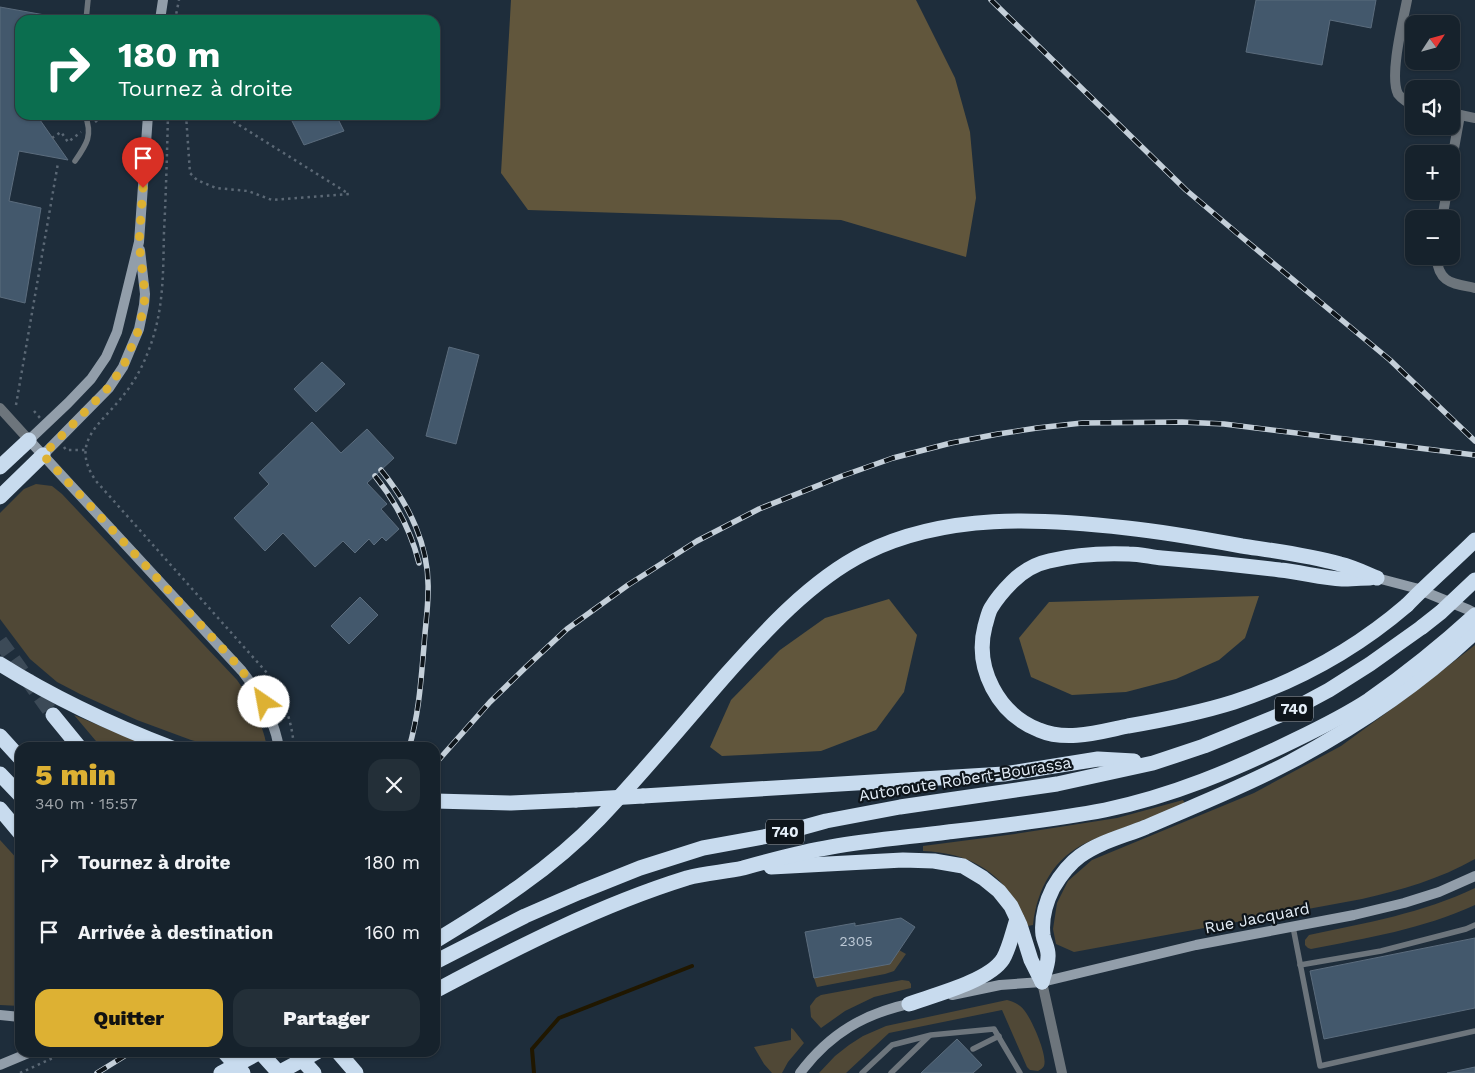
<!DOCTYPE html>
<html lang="fr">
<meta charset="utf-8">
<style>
body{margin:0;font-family:"Work Sans",sans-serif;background:#232f38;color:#f1f3f6;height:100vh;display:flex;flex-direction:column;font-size:19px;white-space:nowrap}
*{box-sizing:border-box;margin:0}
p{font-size:16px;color:#9ea4a9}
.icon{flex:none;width:28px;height:28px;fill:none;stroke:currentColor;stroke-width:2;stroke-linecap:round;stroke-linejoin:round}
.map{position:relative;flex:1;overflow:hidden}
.panel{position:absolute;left:15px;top:742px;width:425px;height:315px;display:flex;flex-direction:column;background:#16222c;border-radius:15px;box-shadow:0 1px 4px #0004,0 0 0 1px #353f48}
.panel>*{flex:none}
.top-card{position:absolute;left:15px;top:15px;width:425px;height:105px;border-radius:15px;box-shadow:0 1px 4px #0004,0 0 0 1px #353f48;background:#0b6e4f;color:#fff;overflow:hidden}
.needle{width:32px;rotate:54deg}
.buttons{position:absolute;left:1405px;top:15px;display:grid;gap:10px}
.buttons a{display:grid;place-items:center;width:55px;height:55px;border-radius:10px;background:#16222c;box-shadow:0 1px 4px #0004,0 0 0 1px #353f48;font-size:25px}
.pin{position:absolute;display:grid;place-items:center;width:42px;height:42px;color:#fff;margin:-51px -21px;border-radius:50% 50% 50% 0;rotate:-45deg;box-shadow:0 0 5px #0007}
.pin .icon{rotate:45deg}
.me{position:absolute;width:55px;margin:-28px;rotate:327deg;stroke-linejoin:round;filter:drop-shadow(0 0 4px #0008)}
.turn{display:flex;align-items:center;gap:18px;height:105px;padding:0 20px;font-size:22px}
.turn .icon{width:65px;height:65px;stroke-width:2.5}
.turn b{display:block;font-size:35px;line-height:42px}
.round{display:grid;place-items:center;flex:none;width:52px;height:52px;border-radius:15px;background:#232f38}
.headline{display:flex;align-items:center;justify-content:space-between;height:85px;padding:0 20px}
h1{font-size:30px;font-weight:800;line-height:38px;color:#ddb133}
.action{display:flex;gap:10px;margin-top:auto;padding:10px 20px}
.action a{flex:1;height:58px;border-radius:15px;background:#ddb133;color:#111;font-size:20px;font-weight:800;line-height:58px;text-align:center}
.action a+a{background:#232f38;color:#f1f3f6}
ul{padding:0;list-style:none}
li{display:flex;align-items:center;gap:15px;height:70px;padding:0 20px}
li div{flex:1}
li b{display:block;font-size:19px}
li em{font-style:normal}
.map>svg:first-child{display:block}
</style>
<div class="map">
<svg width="1475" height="1073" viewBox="0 0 1475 1073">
<rect width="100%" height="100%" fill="#1e2d3b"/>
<!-- green -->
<g fill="#504836">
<path d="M36,484L52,486L62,494L237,680C252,701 262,722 267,747H217L191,740L137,720L80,694L57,682L30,659L0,619V513L24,489Z"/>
<path d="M1475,645V859C1440,879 1401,890 1362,899L1074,952L1056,944L1053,929L1057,903L1068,881L1092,860L1254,793L1341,746L1412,694Z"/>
<polygon points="74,715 151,747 101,747"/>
<path d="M1183,800L1185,804C1163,813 1142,821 1120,829C1109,834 1098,837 1088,842C1054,857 1037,889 1033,925L1028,926C1008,877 976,853 923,851V846L1015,834L1117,818Z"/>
<polygon points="0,840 20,862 20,1006 0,1005"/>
<path d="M1475,888V905C1423,929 1367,938 1311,949L1308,948L1305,945V940L1309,935C1366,923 1423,913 1475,888Z"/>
<polygon points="899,950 906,954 894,971 885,974 817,987 814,978 889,964"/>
<polygon points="902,980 909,981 911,984 911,988 874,997 845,1011 821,1028 811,1017 810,1006 816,998 821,995"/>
<path d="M1007,1000C1013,1001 1020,1005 1024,1010C1031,1018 1048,1055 1044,1066C1043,1068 1040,1070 1038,1071L1030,1070L1027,1067L1002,1010L889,1033L846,1073H819L835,1056L849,1045L863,1036L886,1026Z"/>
<polygon points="791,1028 793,1029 804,1043 788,1062 782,1073 772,1073 764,1064 754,1047 791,1040"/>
</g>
<!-- forest -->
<g fill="#61563c">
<polygon points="511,0 916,0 955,78 970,132 976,198 966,257 841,220 528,210 501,173"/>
<polygon points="1259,596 1245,638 1219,660 1176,679 1126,692 1072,695 1031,677 1019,638 1049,602"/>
<polygon points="889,599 917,635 904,692 876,730 821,751 722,756 710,747 731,700 780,650 825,618"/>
</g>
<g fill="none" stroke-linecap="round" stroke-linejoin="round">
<!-- stream -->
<polyline stroke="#201700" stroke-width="4" points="534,1073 532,1049 559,1018 692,966"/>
</g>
<!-- building -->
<g fill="#43586c" stroke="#5b6c7d">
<polygon points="1256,0 1376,0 1371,28 1330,20 1322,65 1246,52"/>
<polygon points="0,7 56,17 55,20 20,20 20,115 41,115 40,120 68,160 19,151 9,201 41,208 25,303 0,297"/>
<polygon points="289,115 336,115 344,131 304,145"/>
<polygon points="449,347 479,355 456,444 426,436"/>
<polygon points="322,362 345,384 316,412 294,389"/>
<polygon points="312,422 341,453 367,429 394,458 367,483 387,504 381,509 399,529 386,541 382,537 374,545 369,539 355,553 343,541 315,567 283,533 265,551 234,518 269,484 259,473"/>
<polygon points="360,597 378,615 349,644 331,626"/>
<polygon points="901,918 915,927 890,964 814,978 805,932 855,923 855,926"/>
<polygon points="1475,938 1475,1008 1324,1039 1310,971"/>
<polygon points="957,1039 982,1065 973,1073 921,1073"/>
<polygon points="1475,1067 1475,1073 1447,1073"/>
</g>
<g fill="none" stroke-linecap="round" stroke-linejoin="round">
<!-- highway-tunnel -->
<polyline stroke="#3c4a57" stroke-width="15" stroke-dasharray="15 8" stroke-linecap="butt" points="0,641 53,715"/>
<!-- path -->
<g stroke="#5b6875" stroke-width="2.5" stroke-dasharray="2.5 4" stroke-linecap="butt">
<polyline points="175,20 179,0"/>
<path d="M168,115C167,154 166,193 164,232C163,274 164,312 148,352C142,368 133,384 122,397C100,425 69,442 96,481L268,674C283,698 292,719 294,748"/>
<polyline points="186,115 190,173 197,180 216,188 248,191 272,200 349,194 223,115"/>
<polyline points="95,122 106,115"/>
<polyline points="52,138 61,132 68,142 81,132"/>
<polyline points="16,405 58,163"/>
<polyline points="34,411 40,418"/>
<polyline points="64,447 66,450 86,450"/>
<polyline points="20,1073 66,1052"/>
</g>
<!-- lane -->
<g stroke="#6d757c" stroke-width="5.5">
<polyline points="86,20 88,0"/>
<path d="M75,161C87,144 93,135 85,115"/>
<polyline points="1293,927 1320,1066 1475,1031"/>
<polyline points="1300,965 1381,951 1466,929 1475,925"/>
<polyline points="973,1049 999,1036"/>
<polyline points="862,1073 892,1045 931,1035 994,1029 1020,1073"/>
<polyline points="891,1073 929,1036"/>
</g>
<!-- street -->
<g stroke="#6d757c" stroke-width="10">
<path d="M1407,0C1403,21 1389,76 1398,94C1401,98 1409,104 1414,105"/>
<polyline points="1451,113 1475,118"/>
<polyline points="1451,165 1460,115"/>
<polyline points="1442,219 1447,191"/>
<path d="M1436,256C1439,284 1452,283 1475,288"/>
<polyline points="0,408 29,440"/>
<polyline points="1042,982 1062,1073"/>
</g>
<!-- secondary -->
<g stroke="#929eaa" stroke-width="10">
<polyline points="160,20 163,0"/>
<path d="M148,115L139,242L117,332L106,357L91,379L68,403L29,440L242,671C260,694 274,718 279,748"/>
<polyline points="43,455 109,388 123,367 128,355 139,329 144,305 145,294 140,250"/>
<polyline points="1377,578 1415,588 1469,610 1475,613"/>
<polyline points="952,995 1000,985 1042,982 1196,945 1354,915 1404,903 1439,892 1475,876"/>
<polyline points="0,1015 20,1017"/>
<polyline points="0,1065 31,1052"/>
<path d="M800,1073C830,1033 865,1013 913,1003"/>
</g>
<!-- highway -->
<g stroke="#c8dbee" stroke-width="15">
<polyline points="0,467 29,440"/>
<polyline points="0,497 43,455"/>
<path d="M1370,578C1361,578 1351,579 1342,579C1323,578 1300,572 1280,570C1241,565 1202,561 1162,558C1151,557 1140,554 1129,554C1104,553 1073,555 1049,561C1035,564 1022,572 1012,582C1004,590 997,598 991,608C988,613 987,620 985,626C974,668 998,714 1039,730C1067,742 1099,732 1128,726C1163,720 1199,713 1234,702C1298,681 1357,648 1407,605"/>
<path d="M0,664C54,698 112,725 172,748"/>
<polyline points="53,715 80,748"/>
<polyline points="0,736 20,758"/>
<polyline points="0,774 20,795"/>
<polyline points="643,796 1004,774 1098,759 1134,761"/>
<polyline points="435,801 511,803 576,800"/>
<polyline points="0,809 20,833"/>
<polyline points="771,867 903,860 934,861 963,866 983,878 999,891 1011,906 1020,925 1031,960 1042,982"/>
<path d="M435,941C493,906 552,868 599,819C643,773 683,724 724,677C764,632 811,580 865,553C945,513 1040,518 1127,528C1165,532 1204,539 1242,546C1275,551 1308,555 1340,564C1353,567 1365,573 1377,578"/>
<polyline points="435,962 525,916 580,892 640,868 703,848 779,834 826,821 900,807 1057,784 1153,763 1204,746 1290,711 1329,690 1370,664 1422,627"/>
<path d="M1042,982C1044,974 1048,965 1048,957C1049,949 1044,942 1043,935C1041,918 1046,902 1053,888C1060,876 1069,864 1080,856C1099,842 1124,836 1146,827C1194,806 1243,787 1290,762C1356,727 1421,683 1475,632"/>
<path d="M435,991C516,948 600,905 687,878C705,873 725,872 743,868C772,860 801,852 831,847C870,840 909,837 948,832C1000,826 1053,820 1105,810C1172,796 1234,770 1295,740C1320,728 1346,715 1369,700C1406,674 1441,646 1475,615"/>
<path d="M909,1004C934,995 989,981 1003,959C1009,949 1013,931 1017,919"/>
<polyline points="338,1052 356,1073"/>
<polyline points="221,1073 260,1052"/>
<polyline points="278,1073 317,1052"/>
</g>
<!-- rail casing -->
<g stroke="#c4cfd9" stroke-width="5.5">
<g id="rail">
<polyline points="991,0 1186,190 1244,239 1390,360 1475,441"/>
<path d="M381,470C409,504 430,547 428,592C428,610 425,628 424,646C421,680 419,714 409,748"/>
<path d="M375,476C395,501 411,531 419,563"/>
<polyline points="435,764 490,702 526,667 567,629 628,585 697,541 759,509 842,476 893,458 951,443 998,434 1037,428 1082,423 1182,422 1224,424 1475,455"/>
<polyline points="97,1073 131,1052"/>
</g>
</g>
<!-- rail -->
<use href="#rail" stroke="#0e151b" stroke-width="4" stroke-dasharray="11" stroke-linecap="butt"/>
<!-- highway-bridge -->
<g stroke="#c8dbee" stroke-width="15">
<path d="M1407,605C1429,582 1453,562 1475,540"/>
<polyline points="1422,627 1441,612 1475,580"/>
<polyline points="576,800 643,796"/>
<polyline points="224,1052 243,1073"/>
<polyline points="260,1052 279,1073"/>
<polyline points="295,1052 314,1073"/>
</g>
</g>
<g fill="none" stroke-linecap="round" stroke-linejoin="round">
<!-- route -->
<polyline stroke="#ddb133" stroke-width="9" stroke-dasharray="0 16.2" points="143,188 139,242 145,294 144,305 139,329 123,367 108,388 43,455 233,660 250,681 264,702"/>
</g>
<g text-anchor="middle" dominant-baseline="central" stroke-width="4.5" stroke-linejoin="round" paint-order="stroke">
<!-- number labels -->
<g font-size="14" fill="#bcc8d5">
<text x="856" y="941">2305</text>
</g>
<!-- shield labels -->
<g fill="#0e151b" stroke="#a4adb6" stroke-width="1">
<rect x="1275" y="696.5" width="38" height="25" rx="4"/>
<rect x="766" y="819.5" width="38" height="25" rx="4"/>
</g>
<g font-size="15" font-weight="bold" fill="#e4eef8">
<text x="1294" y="709">740</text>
<text x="785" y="832">740</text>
</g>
<!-- street labels -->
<g font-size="16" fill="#e4eef8" stroke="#0e151b">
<text transform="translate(965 779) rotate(-9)">Autoroute Robert-Bourassa</text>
<text transform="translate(1257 918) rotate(-11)">Rue Jacquard</text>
</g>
</g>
</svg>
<div class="buttons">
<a><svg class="needle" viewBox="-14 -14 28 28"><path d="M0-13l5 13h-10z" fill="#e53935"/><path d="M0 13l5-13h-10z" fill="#9ea4a9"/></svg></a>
<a><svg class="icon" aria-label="sound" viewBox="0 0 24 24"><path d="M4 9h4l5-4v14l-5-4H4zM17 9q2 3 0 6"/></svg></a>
<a>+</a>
<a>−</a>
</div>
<div class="pin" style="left:143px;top:188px;background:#d93025"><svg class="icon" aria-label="arrive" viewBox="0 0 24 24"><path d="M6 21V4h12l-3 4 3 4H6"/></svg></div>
<svg class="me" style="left:264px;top:702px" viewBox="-20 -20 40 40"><circle r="19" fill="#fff"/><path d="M0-13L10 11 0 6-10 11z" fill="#ddb133"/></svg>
<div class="top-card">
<div class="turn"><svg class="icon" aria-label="right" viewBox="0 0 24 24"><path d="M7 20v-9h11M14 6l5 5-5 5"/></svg><div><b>180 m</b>Tournez à droite</div></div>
</div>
<section class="panel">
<div class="headline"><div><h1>5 min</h1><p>340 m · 15:57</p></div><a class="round"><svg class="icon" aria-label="close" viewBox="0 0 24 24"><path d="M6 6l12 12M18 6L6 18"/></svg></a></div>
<ul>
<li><svg class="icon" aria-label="right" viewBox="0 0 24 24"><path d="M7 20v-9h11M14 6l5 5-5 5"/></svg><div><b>Tournez à droite</b></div><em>180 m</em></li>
<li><svg class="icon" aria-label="arrive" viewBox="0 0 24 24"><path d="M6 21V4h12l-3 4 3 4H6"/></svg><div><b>Arrivée à destination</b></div><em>160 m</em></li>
</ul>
<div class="action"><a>Quitter</a><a>Partager</a></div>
</section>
</div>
